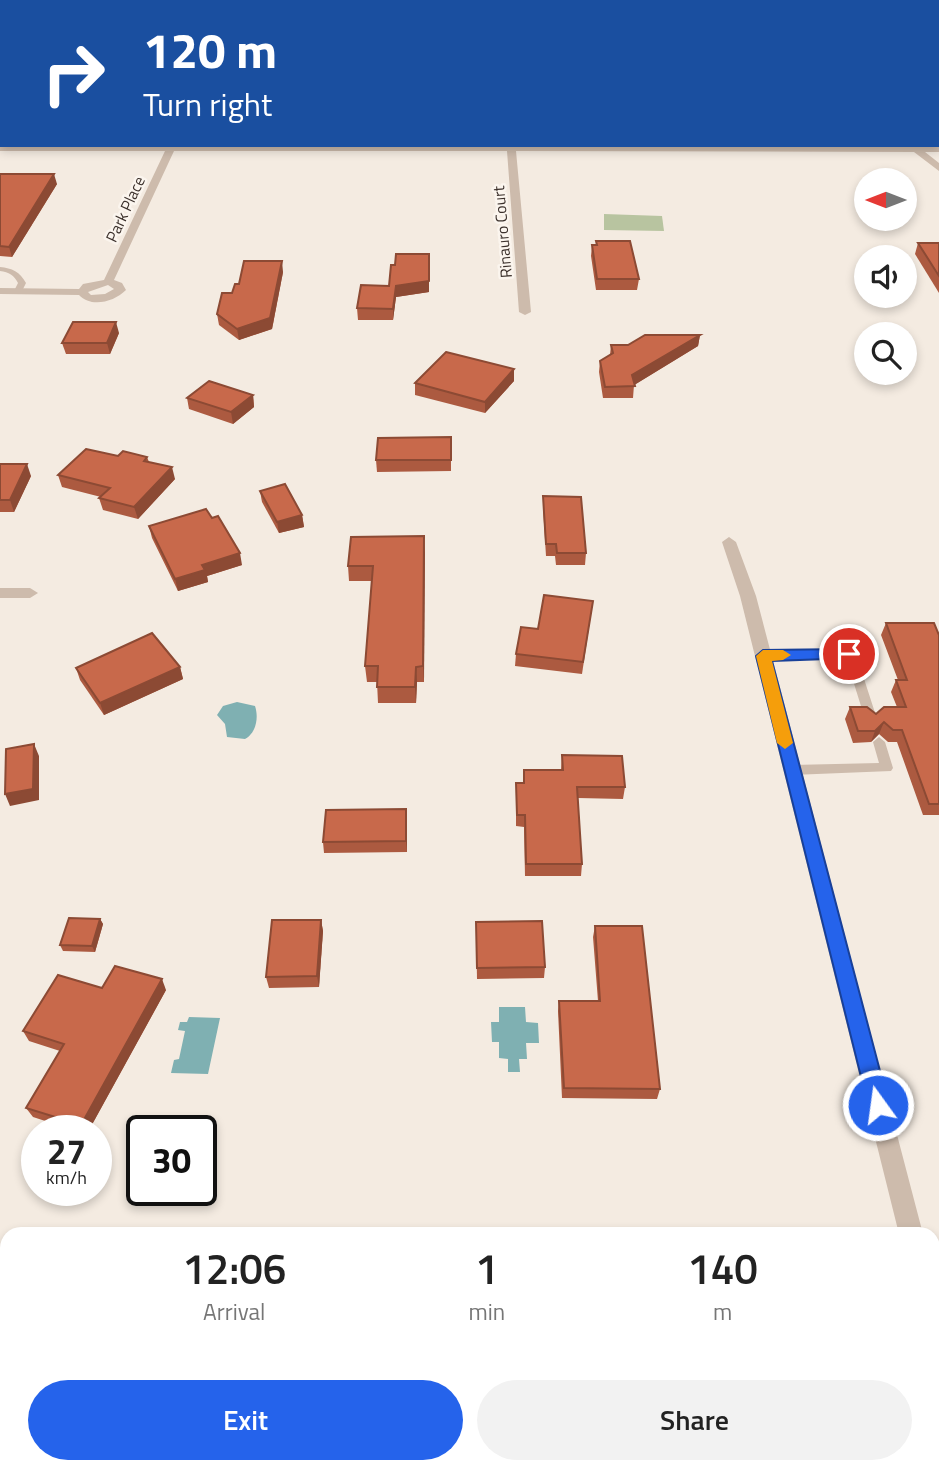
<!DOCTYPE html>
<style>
body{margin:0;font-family:"Titillium Web",sans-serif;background:#f2f2f2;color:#222;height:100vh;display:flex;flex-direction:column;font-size:26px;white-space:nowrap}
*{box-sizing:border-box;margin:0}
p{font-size:23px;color:#767676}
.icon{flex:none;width:38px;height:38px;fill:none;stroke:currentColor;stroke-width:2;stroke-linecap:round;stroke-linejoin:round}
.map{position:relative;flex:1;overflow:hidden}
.side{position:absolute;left:0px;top:1227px;width:940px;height:247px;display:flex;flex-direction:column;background:#fff;border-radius:21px 21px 0 0;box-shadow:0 4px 10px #0003}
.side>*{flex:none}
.top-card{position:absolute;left:0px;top:0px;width:940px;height:147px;box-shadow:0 4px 10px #0003;background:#1a4fa0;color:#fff;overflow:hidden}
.needle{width:46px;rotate:270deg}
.tools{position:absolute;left:854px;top:168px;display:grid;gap:14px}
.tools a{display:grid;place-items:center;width:63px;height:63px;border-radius:50%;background:#fff;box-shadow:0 4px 10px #0003;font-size:35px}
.speed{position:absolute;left:21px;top:1115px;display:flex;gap:14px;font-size:35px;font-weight:700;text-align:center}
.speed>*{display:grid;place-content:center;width:91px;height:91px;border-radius:50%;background:#fff;box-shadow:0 4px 10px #0003;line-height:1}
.speed small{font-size:18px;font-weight:400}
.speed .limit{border:4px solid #111;border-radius:10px;background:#fff;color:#111}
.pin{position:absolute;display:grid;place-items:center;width:60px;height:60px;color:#fff;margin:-30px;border:4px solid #fff;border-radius:50%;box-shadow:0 2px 7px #0007}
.me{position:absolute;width:77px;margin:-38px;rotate:346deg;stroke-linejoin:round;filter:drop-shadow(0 0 5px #0008)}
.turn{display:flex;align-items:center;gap:24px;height:147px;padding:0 28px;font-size:32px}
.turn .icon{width:91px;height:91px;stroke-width:2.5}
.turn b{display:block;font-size:49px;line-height:60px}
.eta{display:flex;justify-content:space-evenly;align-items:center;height:119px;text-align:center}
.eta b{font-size:42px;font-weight:600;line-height:49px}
.action{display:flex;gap:14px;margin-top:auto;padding:14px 28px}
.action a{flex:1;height:80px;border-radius:42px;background:#2563eb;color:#fff;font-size:28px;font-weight:600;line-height:80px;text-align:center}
.action a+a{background:#f2f2f2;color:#222}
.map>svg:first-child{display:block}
</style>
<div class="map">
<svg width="939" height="1472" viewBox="0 0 939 1472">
<rect width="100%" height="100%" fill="#f4ebe1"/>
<!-- green -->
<polygon fill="#b8c4a0" points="604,214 662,216 664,231 604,230"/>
<!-- water -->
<g fill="#7fb0b2">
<path d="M237,702L255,706C259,718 256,733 245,739L227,737L225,724L217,715L223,706Z"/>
<polygon points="499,1007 525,1007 526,1022 538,1023 539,1043 526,1043 527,1059 519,1059 520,1072 508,1072 508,1059 499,1058 499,1042 492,1042 491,1022 499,1022"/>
<polygon points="189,1017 220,1018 208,1074 171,1073 174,1060 179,1059 185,1031 178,1030 180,1022 187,1022"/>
</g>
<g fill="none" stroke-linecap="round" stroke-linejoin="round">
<!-- service -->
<g fill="#cdbbac" fill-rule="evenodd">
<path d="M0,267C12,268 20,272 26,283L21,293L14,291L18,283C14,275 9,272 0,271Z"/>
<polygon points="850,650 856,654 877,719 875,722 871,723 865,719 846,658 763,660 757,656 763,652"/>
<polygon points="879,737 885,742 893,768 891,771 792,775 788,773 786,770 788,767 792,765 879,763 873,742"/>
</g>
<!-- minor -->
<g fill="#cdbbac" fill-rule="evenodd">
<polygon points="531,0 537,0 538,2 531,2"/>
<polygon points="801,0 807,0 808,2 801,2"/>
<path d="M0,145H915L939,146V152H925L939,163V171L914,152L516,151L531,312L525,315L519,312L507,151H174L114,280L122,283L126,290C114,302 91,308 79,295L0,294V288L79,289L83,284L104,280L165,151H0ZM108,285L114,289L105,294L91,295L88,292Z"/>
<polygon points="729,537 736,542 756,596 923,1234 899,1234 740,596 722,542"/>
<polygon points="0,588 30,588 38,593 30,598 0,598"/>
<polygon points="933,1256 939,1256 939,1282 933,1281"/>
<polygon points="933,1303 939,1306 939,1353 933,1350"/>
</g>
</g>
<!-- wall -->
<g fill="#ac5a40">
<polygon points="838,0 939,0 939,46 938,46 938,2 839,2"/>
<polygon points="0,174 57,184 12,257 0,256"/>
<polygon points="596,241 639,279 637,290 596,290 591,256 592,245 596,245"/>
<polygon points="918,243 939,243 939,293 915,254"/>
<polygon points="283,272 272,329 239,340 219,325 217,314 239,284"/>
<polygon points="361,285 429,292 396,297 393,320 358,320 357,308"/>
<polygon points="119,333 110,354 66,354 62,343"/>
<polygon points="700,335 698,346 634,385 633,398 603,398 599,372 600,361 610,355 611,345 628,345"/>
<polygon points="514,369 514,381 485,413 415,395 415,383"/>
<polygon points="253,395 254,407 233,424 189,409 187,398"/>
<polygon points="451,437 451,471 377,472 376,460"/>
<polygon points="118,456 147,457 149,462 175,479 138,519 103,510 99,498 101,497 62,487 58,475"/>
<polygon points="0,464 31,476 14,512 0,512"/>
<polygon points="260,491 302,515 304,527 279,533 262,502"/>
<polygon points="543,496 586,553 585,565 556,565 555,556 546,556 543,508"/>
<polygon points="149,526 242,565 207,576 208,582 178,591 152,538"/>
<polygon points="424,536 424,682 417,682 416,703 378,703 377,682 367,682 365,666 372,581 349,581 348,566"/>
<polygon points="593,601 582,674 515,666 516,654 538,629"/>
<polygon points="886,623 939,635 939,815 923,815 897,742 888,742 879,734 871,742 853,743 845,719 850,707 876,714 897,707 891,692 896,680 898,680 881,635"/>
<polygon points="180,667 183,679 104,715 80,680 76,668"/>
<polygon points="562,755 625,787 623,799 578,798 582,864 581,876 525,876 524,827 516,826 516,783 523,783 524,770 561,770"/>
<polygon points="407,821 407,852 324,853 323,842"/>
<polygon points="100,919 103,924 95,952 63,951 60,945"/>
<polygon points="321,920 323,931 319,987 269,988 266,977"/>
<polygon points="476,922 545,967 544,978 477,979"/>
<polygon points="595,926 660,1089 657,1099 562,1098 558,1011 559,1001 598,1001 593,937"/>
<polygon points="102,988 166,990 89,1130 73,1130 33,1117 26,1108 60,1051 29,1041 23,1031"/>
</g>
<!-- shaded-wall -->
<g fill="#8c4a34">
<polygon points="54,174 57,184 12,257 9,247"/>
<polygon points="282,261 283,272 272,329 239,340 237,329"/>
<polygon points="429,264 429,292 396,297 393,320 393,309 396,286"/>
<polygon points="116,322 119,333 110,354 107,343"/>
<polygon points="700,335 698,346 631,387 632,375"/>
<polygon points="514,369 514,381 485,413 485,402"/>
<polygon points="253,395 254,407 233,424 231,412"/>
<polygon points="27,464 31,476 14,512 10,500"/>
<polygon points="172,467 175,479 138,519 134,507"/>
<polygon points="302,515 304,527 279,533 277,522"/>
<polygon points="424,536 425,552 424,682 423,666"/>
<polygon points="240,553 242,565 207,576 208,582 178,591 175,579 202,565"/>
<polygon points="180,667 183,679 104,715 100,703"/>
<polygon points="416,667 417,682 416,703 415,687"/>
<polygon points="884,722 879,734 871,742 875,731"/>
<polygon points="34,744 39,756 39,800 10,806 5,794"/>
<polygon points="406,809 407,821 407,852 406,841"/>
<polygon points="100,919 103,924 95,952 92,946"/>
<polygon points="321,920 323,931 319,987 317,976"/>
<polygon points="162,979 166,990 89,1130 84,1130 81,1125"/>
<polygon points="5,1403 7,1404 7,1437 0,1466 0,1424"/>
</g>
<!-- building -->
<g fill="#c8694b" stroke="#8c4a34" stroke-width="2">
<polygon points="445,0 492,0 491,2 445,2"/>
<polygon points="580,0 607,0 608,2 580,2"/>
<polygon points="732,0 772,0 773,2 733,2"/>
<polygon points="846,0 939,0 939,38 938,38 938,2 847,2"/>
<polygon points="0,174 54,174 9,247 0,246"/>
<polygon points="596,241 630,241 639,279 597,279 592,245 597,245"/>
<polygon points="918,243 939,243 939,276"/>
<polygon points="396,254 429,254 429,281 396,286 393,309 357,308 361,285 389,286 391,265 395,265"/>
<polygon points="244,261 282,261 270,318 237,329 217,314 222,293 232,293 235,284 239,284"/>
<polygon points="73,322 116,322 107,343 62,343"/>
<polygon points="645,335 700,335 632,375 635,386 605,387 600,361 613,353 611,345 628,345"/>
<polygon points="446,352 514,369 485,402 415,383"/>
<polygon points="209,381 253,395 231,412 187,398"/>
<polygon points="451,437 451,460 376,460 378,438"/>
<polygon points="86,449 118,456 123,451 147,457 144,461 172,467 134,507 99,498 110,488 58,475"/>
<polygon points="0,464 27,464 10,500 0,500"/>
<polygon points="285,484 302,515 277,522 260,491"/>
<polygon points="543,496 581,497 586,553 557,553 556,544 546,544"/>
<polygon points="206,509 212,518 218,516 240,553 202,565 205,570 175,579 149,526"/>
<polygon points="424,536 423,666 416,667 415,687 377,687 378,666 365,666 373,566 348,566 351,537"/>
<polygon points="544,595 593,601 583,662 516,654 521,627 538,629"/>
<polygon points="886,623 934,623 939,635 939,804 929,804 902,730 893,730 884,722 875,731 858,731 850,707 867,707 876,714 884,707 906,707 896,680 907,680"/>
<polygon points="152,633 180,667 100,703 76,668"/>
<polygon points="34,744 33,789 5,794 6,749"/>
<polygon points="562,755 622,756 625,787 577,787 582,864 526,864 525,815 517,815 516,783 524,783 524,770 563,770"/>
<polygon points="406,809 406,841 323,842 326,810"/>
<polygon points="69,918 100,919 92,946 60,945"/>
<polygon points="272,920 321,920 317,976 266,977"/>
<polygon points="542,921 545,967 477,968 476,922"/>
<polygon points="595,926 642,926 660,1089 564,1088 559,1001 600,1001"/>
<polygon points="115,966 162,979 81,1125 26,1108 64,1044 23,1031 58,975 102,988"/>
<polygon points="0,1403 5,1403 0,1424"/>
</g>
<!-- route -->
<polygon fill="#2563eb" stroke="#184099" stroke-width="2" points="849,649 857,654 855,658 772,661 889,1105 885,1112 878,1115 871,1112 868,1105 756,656 763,650"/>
<!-- slow -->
<polygon fill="#f59e0b" points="763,650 783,650 791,655 783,660 772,661 793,743 785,749 777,743 756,656"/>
<g text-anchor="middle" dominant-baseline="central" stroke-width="5" stroke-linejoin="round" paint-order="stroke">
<!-- far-street labels -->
<g font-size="16" fill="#3b302b" stroke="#fbf5ee">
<text transform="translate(125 209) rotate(-65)">Park Place</text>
<text transform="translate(502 232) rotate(-95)">Rinauro Court</text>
</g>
</g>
</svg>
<div class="tools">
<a><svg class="needle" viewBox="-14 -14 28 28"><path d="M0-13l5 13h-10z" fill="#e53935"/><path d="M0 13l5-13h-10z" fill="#767676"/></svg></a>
<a><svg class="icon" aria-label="sound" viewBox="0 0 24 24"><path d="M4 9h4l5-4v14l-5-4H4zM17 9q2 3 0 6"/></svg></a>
<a><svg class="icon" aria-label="search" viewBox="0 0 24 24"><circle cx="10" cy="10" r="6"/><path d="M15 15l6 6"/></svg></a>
</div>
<div class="speed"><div>27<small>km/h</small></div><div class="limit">30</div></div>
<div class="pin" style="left:849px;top:654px;background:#d93025"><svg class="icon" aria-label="arrive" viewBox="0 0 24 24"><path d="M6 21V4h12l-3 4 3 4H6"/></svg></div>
<svg class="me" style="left:878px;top:1105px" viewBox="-20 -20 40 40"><circle r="17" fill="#2563eb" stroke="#fff" stroke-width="3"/><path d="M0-11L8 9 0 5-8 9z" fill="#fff"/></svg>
<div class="top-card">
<div class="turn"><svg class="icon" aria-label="right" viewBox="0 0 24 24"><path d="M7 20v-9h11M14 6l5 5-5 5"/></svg><div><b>120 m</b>Turn right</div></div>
</div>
<section class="side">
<div class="eta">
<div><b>12:06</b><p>Arrival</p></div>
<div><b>1</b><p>min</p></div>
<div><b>140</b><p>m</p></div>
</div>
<div class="action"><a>Exit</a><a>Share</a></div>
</section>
</div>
